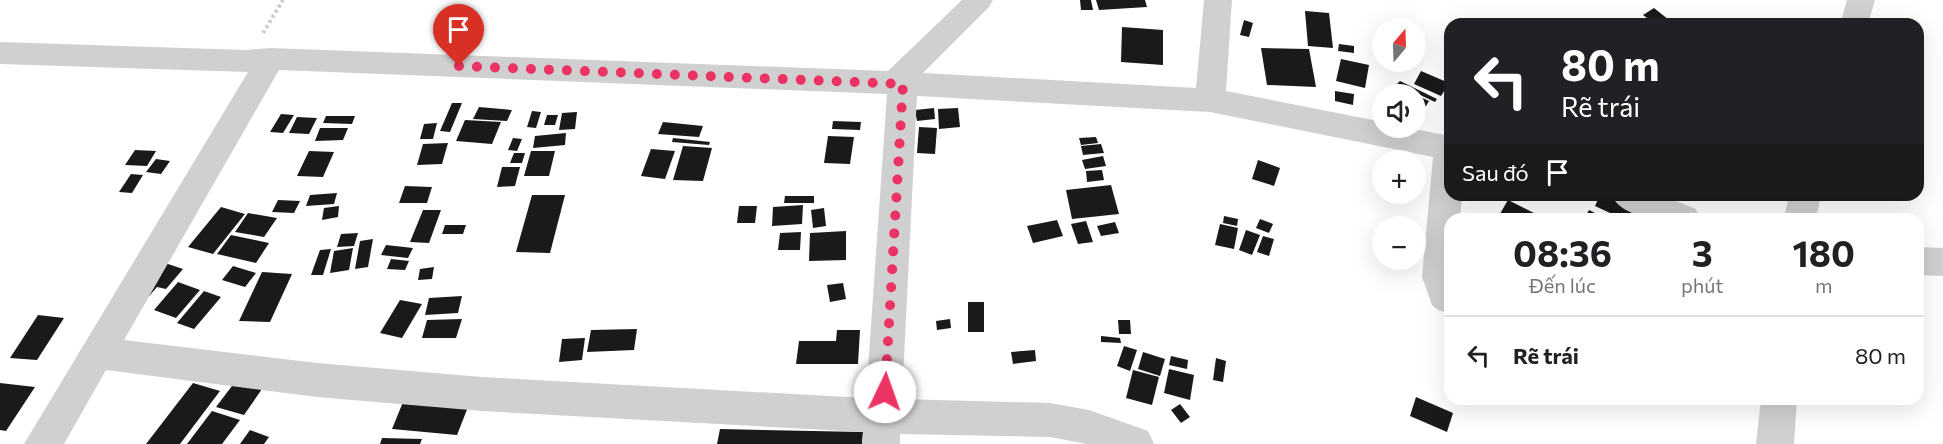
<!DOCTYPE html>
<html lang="vi">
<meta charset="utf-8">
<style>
body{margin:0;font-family:Commissioner,sans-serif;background:#f6f6f6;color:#202124;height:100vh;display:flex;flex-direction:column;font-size:22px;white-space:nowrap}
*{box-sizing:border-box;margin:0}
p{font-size:20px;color:#757577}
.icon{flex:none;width:33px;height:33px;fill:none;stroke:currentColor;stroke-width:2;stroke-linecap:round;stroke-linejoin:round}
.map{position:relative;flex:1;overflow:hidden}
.panel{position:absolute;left:1444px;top:213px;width:480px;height:192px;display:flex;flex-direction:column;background:#fff;border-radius:18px;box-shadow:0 6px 24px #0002}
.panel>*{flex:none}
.guide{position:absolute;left:1444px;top:18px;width:480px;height:183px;border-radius:18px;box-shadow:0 6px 24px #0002;background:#202124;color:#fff;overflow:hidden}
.needle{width:39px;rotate:19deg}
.fabs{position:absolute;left:1372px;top:18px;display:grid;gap:12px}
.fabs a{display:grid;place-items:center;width:54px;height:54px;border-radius:50%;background:#fff;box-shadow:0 6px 24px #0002;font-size:30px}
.pin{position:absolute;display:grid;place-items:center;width:51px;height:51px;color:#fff;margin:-62px -26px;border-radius:50% 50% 50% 0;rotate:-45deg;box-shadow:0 0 6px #0007}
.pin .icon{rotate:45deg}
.me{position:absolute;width:66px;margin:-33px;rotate:3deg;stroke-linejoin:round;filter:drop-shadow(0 0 4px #0008)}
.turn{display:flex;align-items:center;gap:21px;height:126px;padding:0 18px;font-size:27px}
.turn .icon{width:78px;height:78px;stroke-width:2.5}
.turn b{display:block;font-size:42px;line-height:51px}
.then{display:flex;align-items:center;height:57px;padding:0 18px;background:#0003;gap:12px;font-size:22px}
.eta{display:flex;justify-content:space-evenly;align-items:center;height:102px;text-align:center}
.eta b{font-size:36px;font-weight:700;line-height:42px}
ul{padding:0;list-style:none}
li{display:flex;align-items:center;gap:18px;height:78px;padding:0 18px;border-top:2px solid #e0e0e0}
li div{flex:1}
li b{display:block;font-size:22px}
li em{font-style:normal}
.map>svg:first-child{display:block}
</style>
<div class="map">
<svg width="1943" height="444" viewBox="0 0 1943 444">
<rect width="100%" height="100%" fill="#fff"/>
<!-- building -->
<g fill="#1a1a1a">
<polygon points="1080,0 1091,0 1093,10 1081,10"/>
<polygon points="1096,0 1145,0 1147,7 1099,10"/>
<polygon points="1654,8 1674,24 1655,24 1643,15"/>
<polygon points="1305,11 1329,13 1333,48 1308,46"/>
<polygon points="1244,20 1253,23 1249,37 1240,35"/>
<polygon points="1122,27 1163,30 1163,65 1121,62"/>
<polygon points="1339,44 1354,46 1354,53 1338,51"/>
<polygon points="1261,48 1309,49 1316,87 1267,85"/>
<polygon points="1341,59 1369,65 1365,88 1336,81"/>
<polygon points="1421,71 1449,83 1441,96 1414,84"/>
<polygon points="1400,81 1437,99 1435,102 1397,84"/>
<polygon points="1335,91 1354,94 1353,105 1335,101"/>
<polygon points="1416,95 1429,101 1420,116 1416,114"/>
<polygon points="452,103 462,103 450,132 440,131"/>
<polygon points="479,107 512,110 507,121 473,119"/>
<polygon points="934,108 935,119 917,121 915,110"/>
<polygon points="958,108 960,127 939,129 938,109"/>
<polygon points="532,111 541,112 536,128 527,127"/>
<polygon points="577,112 575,129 559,130 562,113"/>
<polygon points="281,114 294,115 283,133 270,132"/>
<polygon points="547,115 558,115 555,125 544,125"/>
<polygon points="326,116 355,116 352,124 323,123"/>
<polygon points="297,117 317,118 309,134 289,133"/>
<polygon points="465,120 501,122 492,144 456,141"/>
<polygon points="833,121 861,122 860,130 832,129"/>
<polygon points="663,122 703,126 699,137 658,134"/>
<polygon points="437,123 433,139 420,139 424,124"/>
<polygon points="919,127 937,128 935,154 917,153"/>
<polygon points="320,128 348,128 343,140 315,141"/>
<polygon points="566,133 565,145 533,148 535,136"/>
<polygon points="828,136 854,137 850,164 824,163"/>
<polygon points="1096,137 1098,143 1081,145 1079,138"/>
<polygon points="513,138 522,139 517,151 508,150"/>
<polygon points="673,138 710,142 709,145 672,142"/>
<polygon points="448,143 442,164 417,165 423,144"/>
<polygon points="1101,144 1104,153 1083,155 1081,146"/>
<polygon points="683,146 712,148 703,181 673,180"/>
<polygon points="651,149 675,151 665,179 641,176"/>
<polygon points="135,150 156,151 147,166 125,165"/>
<polygon points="309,151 334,152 323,177 297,176"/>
<polygon points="531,151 555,151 549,176 524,176"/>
<polygon points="514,153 525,153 522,163 510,163"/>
<polygon points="1103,156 1106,166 1085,169 1082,160"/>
<polygon points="156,159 170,161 161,174 146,172"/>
<polygon points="1258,160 1280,168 1274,186 1252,179"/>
<polygon points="502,167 520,167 515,186 497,187"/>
<polygon points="1102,170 1104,180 1087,182 1086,171"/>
<polygon points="131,174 143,175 132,193 119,192"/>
<polygon points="1111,185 1119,214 1072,219 1066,190"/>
<polygon points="405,186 432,187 427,203 399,203"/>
<polygon points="337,193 334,204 306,206 310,195"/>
<polygon points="532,195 565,195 550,253 516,252"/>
<polygon points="1600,195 1614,195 1635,205 1629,219 1623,219 1595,206"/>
<polygon points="785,196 814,196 814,203 784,203"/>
<polygon points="278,200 300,201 294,213 272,212"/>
<polygon points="1508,200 1546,219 1497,219"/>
<polygon points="803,205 802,224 772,226 773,207"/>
<polygon points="339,206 338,217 322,220 324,208"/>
<polygon points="739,206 757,206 755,223 737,223"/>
<polygon points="221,207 245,214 213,254 188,247"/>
<polygon points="824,208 826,226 813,228 811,210"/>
<polygon points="423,210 441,210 429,243 410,242"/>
<polygon points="1589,210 1607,219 1584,219"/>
<polygon points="248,213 277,218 264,237 235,232"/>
<polygon points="1224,216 1238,219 1237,226 1223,223"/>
<polygon points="1260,219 1273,224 1269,233 1256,228"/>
<polygon points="1057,220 1063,236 1033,243 1027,226"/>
<polygon points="1086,221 1093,242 1078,244 1071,224"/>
<polygon points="1115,222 1119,233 1101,236 1097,226"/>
<polygon points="1220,224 1238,228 1234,249 1215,245"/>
<polygon points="445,225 466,225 463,234 442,234"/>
<polygon points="1246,230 1260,235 1252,255 1239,250"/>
<polygon points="846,231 846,260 809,261 810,233"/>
<polygon points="801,232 800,250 778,250 780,233"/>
<polygon points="358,233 354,246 337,247 341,234"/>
<polygon points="231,235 269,243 256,263 217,254"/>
<polygon points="1263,236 1274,239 1269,256 1257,252"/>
<polygon points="373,239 368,267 355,269 360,241"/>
<polygon points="386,245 413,248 408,258 381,255"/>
<polygon points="353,248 349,270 330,273 334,251"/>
<polygon points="331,249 323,275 311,275 320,250"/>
<polygon points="391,259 409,261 405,270 387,269"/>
<polygon points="165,263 183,269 166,289 157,287 144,302"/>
<polygon points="233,266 256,273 245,287 222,280"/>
<polygon points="434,267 432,279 418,280 420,269"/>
<polygon points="262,272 292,274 270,322 239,321"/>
<polygon points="178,282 200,290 176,318 154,310"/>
<polygon points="843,283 846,299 830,302 827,285"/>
<polygon points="204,291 221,297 194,329 177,323"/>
<polygon points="462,296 458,313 425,315 429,298"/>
<polygon points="400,300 422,304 402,338 380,333"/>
<rect x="968" y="302" width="16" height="30"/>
<polygon points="38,315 64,318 37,360 10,358"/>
<polygon points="462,319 456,338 422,338 427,320"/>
<polygon points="950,319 951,328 937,330 936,321"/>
<polygon points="1118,320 1130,320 1131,334 1119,334"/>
<polygon points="637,329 634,350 587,352 591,330"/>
<polygon points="837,330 860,330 858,364 796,364 799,341 836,341"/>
<polygon points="1101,336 1120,338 1121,343 1101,342"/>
<polygon points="585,338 582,360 559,362 562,339"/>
<polygon points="1124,346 1137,350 1130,371 1117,366"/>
<polygon points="1035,350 1036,361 1013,364 1011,352"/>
<polygon points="1143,352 1165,359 1160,376 1138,369"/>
<polygon points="1171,356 1188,360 1187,369 1169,365"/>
<polygon points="1216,358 1226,361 1223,382 1213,380"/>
<polygon points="1169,369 1194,375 1190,400 1164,393"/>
<polygon points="1133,370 1159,377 1152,405 1126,398"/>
<polygon points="235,382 262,389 244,415 216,407"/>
<polygon points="0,383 35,387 6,431 0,430"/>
<polygon points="193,383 220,391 180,444 146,444"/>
<polygon points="1416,397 1453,413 1447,432 1410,416"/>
<polygon points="403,402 468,407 457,435 392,429"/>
<polygon points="1180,404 1190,417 1181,423 1171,410"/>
<polygon points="212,411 240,420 222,444 187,444"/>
<polygon points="720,429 863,432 862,444 717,444"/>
<polygon points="250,430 269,437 264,444 240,444"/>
<polygon points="382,438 422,439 420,444 380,444"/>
</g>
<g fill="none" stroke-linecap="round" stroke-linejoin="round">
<!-- path -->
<polyline stroke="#cdcdcd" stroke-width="4" stroke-dasharray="3 3" stroke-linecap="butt" points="263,33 283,0"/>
<!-- minor -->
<g fill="#d0d0d0" fill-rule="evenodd">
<path d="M962,0H993L989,7L923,73L1196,88L1204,0H1232L1226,91L1383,122V128H1409L1450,136V195H1462L1460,219H1450V314L1438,310L1432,305L1422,277L1433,157L1210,112L917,96L902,399L1050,403L1089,410L1148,431L1154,444H1087L1050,437L900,434V444H862L863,432L482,411L317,397L106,370L64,444H24L248,72L0,64V42L245,50L271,48L888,71ZM279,70L887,94L866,398L482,377L317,363L124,340Z"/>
<polygon points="1847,0 1875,0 1868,24 1840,24"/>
<path d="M1611,195H1661L1696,209L1700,219C1673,219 1625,223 1611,195Z"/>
<polygon points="1789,195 1821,195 1816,219 1784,219"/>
<polygon points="1918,247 1943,248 1943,276 1918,275"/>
<polygon points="1761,399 1797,399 1794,444 1756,444"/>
</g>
</g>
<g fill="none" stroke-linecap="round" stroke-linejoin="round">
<!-- route -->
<polyline stroke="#eb3364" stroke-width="10" stroke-dasharray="0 18" points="459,66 903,84 885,392"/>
</g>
</svg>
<div class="fabs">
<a><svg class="needle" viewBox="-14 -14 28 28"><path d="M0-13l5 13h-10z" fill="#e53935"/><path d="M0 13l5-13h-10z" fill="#757577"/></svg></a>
<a><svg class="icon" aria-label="sound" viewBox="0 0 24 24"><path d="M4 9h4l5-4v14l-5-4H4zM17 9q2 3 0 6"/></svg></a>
<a>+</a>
<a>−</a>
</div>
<div class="pin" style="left:459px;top:66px;background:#d93025"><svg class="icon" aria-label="arrive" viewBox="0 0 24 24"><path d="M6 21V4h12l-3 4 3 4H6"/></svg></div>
<svg class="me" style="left:885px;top:392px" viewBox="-20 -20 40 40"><circle r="19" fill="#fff"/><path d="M0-13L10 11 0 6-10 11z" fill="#eb3364"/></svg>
<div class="guide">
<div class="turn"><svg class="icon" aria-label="left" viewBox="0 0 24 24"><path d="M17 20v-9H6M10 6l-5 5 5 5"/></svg><div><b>80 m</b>Rẽ trái</div></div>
<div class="then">Sau đó<svg class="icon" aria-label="arrive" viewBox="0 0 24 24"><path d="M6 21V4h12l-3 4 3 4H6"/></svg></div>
</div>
<section class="panel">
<div class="eta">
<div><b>08:36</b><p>Đến lúc</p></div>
<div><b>3</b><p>phút</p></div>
<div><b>180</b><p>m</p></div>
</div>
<ul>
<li><svg class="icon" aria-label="left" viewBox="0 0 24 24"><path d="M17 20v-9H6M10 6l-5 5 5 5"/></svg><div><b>Rẽ trái</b></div><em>80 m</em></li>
</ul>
</section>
</div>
